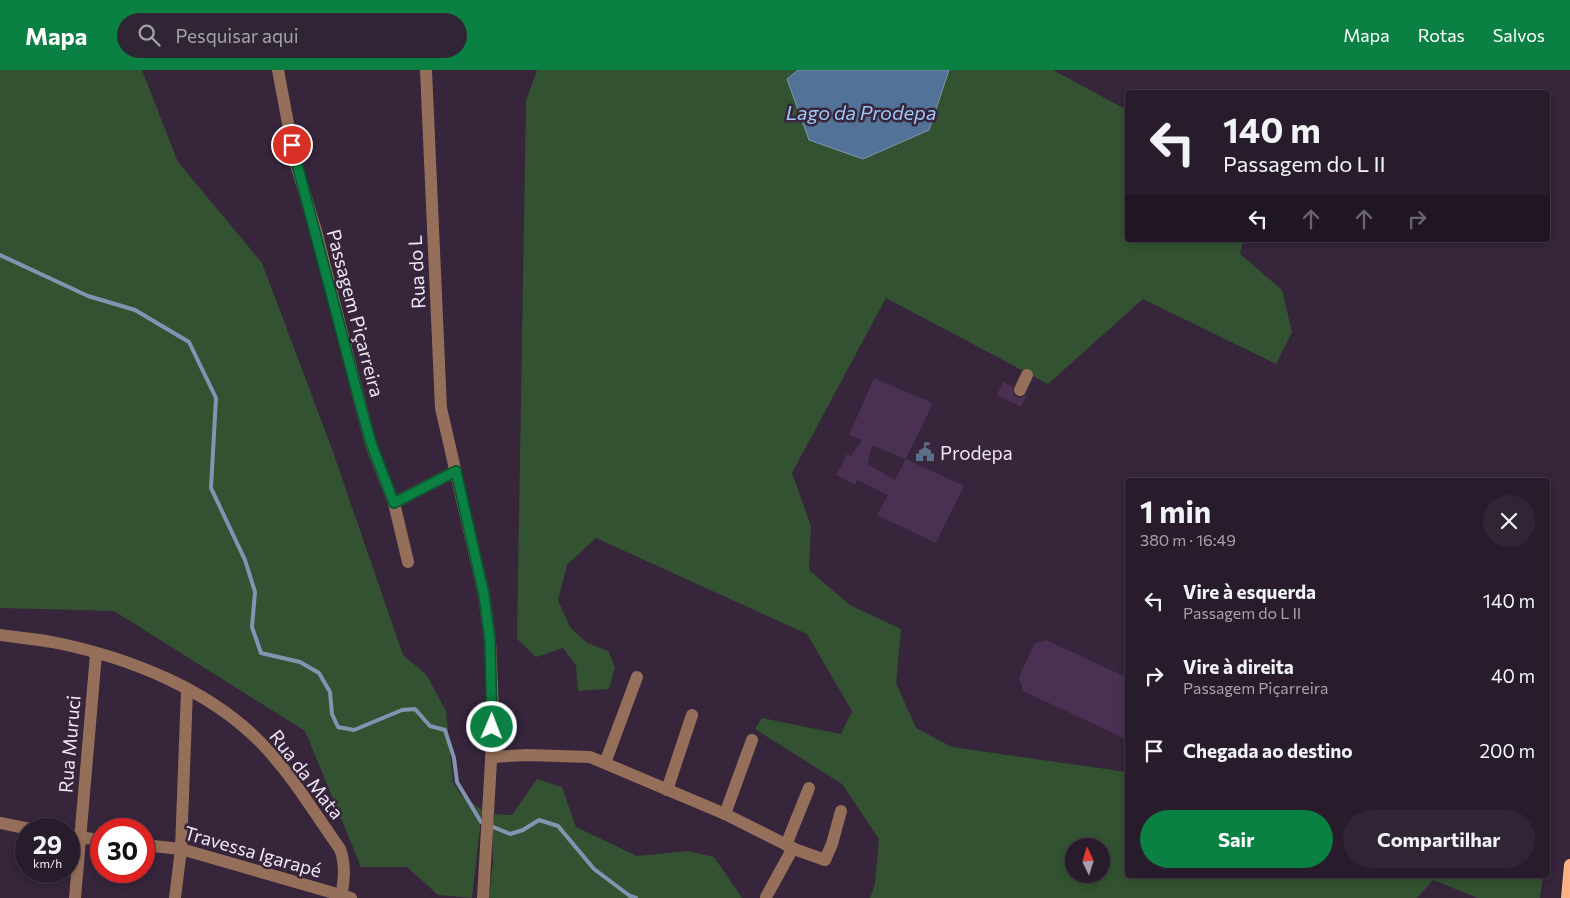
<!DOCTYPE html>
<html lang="pt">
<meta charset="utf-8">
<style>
body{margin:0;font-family:Commissioner,sans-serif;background:#302534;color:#f1f3f6;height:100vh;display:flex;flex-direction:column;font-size:19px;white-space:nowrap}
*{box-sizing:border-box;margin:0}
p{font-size:16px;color:#a5a1a9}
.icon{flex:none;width:28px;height:28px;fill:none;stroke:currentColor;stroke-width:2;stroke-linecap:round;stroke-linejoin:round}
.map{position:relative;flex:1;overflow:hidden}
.sheet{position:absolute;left:1125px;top:408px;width:425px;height:400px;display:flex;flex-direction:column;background:#281c2c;border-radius:5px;box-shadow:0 2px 8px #0003,0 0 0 1px #443a48}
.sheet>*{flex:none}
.banner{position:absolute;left:1125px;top:20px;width:425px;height:152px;border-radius:5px;box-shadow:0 2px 8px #0003,0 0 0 1px #443a48;background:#281c2c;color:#f1f3f6;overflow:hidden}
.needle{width:32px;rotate:356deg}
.controls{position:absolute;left:1065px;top:768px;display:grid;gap:10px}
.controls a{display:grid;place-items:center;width:45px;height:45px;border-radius:50%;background:#281c2c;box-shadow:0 2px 8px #0003,0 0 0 1px #443a48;font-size:25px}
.speed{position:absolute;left:15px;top:748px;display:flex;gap:10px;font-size:25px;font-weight:700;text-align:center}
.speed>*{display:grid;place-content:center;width:65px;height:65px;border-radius:50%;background:#281c2c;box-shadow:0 2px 8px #0003,0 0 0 1px #443a48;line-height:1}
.speed small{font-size:12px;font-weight:400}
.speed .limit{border:8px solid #d22;background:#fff;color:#111}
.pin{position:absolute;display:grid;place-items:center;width:42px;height:42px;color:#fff;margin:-21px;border:2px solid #fff;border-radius:50%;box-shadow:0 1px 5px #0007}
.me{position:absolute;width:55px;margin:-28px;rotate:1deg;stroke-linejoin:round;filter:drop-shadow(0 0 4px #0008)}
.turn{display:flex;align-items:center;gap:18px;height:105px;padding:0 15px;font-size:22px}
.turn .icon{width:65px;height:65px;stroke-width:2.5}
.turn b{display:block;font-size:35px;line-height:42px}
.lanes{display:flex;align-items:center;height:48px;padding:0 15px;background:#0003;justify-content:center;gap:25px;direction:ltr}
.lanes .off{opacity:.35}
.round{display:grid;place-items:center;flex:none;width:52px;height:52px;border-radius:26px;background:#302534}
.head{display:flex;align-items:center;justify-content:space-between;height:85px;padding:0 15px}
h1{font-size:30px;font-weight:700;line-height:38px}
.action{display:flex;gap:10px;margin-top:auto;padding:10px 15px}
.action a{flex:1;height:58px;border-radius:30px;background:#0b8043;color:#fff;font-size:20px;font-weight:700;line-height:58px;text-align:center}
.action a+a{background:#302534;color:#f1f3f6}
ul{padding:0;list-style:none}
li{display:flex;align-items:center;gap:15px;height:75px;padding:0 15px}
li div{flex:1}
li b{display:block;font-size:19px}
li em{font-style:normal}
header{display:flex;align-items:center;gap:30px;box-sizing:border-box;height:70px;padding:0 25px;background:#0b8043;color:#fff}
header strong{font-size:24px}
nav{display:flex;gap:28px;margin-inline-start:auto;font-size:18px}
.search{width:350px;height:45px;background:#302534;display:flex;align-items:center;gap:12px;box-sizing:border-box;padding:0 18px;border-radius:28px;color:#a5a1a9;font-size:19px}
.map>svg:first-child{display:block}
</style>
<header>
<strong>Mapa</strong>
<div class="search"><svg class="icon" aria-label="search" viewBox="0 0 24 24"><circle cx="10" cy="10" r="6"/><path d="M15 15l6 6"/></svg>Pesquisar aqui</div>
<nav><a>Mapa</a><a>Rotas</a><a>Salvos</a></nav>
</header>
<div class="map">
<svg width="1570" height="828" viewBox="0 0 1570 828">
<rect width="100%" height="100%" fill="#36253b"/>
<!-- green -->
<g fill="#335231" fill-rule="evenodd">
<polygon points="0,0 142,0 178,92 262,193 332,379 403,585 426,604 446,641 453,712 462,726 482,740 472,828 438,825 407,797 361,797 305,661 114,541 0,538"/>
<path d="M537,0H1053L1127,40L1128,170H1243L1240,184L1282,220L1292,262L1276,294L1143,229L1048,314L886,228L792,403L811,456L809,500L850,535L901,559L896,613L916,658L952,677L1127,702L1128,805H1543L1540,828H1478L1433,810L1417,828H870L875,814L879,769L842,714L755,659L762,648L841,664L852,641L807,564L596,468L567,495L558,530L570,557L587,573L608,581L615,597L609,619L578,621L576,595L563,578L536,587L517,569L526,31ZM1074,776H1101V804H1074Z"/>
<polygon points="537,709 562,717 576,757 637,786 688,781 714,787 742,828 489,828 493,791 492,757 495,744 512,745"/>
</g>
<!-- water -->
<polygon fill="#537297" stroke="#8294b2" points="798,0 949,0 929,60 863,89 809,70 787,9"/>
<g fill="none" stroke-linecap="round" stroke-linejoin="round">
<!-- stream -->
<polyline stroke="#8294b2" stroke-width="4" points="0,185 88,226 135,240 189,272 216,328 211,418 245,490 255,522 252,557 261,583 300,592 319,603 330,622 332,644 338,657 354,660 402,640 415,639 430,656 445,660 454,688 457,712 481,752 510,764 523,760 539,750 558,756 594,799 630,826 636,828"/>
</g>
<!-- building -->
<g fill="#4a3053" fill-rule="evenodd">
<path d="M874,308L933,333L906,389L964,416L936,473L877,445L888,425L857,410L855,415L836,405L847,384L851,386L862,370L849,365ZM872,375L906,389L895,410L868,394Z"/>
<polygon points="1003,312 1013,317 1013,324 1017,328 1021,328 1027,324 1021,337 997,325"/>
<polygon points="1046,570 1128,608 1128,670 1023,621 1019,607 1034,574"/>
</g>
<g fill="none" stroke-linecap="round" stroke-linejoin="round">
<!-- minor -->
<g stroke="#956f59" stroke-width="12">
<polyline points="278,0 295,91 316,161 362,341 372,377 394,433 408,492"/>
<polyline points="426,0 441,338 484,525 490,571 493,640 492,674 483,828"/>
<polyline points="1020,320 1027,305"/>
<polyline points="394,433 456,401"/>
<path d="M0,565C19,568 38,569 57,573C130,588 211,620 263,675C292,705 315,744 340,779C346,795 344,811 341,828"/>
<polyline points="491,687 527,685 590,687 725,744 797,780 825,790 832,774 841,741"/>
<polyline points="605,693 637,607"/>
<polyline points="667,720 692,645"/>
<polyline points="725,744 752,670"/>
<polyline points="0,753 30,759"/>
<polyline points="69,766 101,770"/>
<polyline points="144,775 181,779 351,828"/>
<polyline points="786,775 809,718"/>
<polyline points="766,827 793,778"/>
<polyline points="75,828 96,584"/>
<polyline points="175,828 181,779 187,620"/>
</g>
<!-- major -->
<polyline stroke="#feb183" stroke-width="12" points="1567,828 1570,795"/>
</g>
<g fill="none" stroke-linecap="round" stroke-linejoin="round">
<!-- route casing -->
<g stroke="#07532c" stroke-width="12">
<polyline id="route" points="292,75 362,341 372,376 394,433 456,401 484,525 490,571 492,657"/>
</g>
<!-- route -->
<use href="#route" stroke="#0b8043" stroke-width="9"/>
</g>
<!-- icons -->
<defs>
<g id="civic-bare" transform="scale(1.5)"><path d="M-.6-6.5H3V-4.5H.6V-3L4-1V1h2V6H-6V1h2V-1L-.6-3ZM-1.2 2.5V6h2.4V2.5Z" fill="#5c6f8a" stroke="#36253b" stroke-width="2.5" paint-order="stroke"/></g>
</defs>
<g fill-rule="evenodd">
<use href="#civic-bare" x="925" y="382"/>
</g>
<g text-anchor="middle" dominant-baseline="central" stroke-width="5" stroke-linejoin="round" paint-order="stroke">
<!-- street labels -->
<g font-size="19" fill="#eee4f2" stroke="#36253b">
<text transform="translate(416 202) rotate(-93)">Rua do L</text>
<text transform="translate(356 243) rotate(75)">Passagem Piçarreira</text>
<text transform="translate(69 674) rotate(-85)">Rua Muruci</text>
<text transform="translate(307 704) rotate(52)">Rua da Mata</text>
<text transform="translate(253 781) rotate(16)">Travessa Igarapé</text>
</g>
<!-- poi labels -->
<g font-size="19" fill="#eee4f2" stroke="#36253b" text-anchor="start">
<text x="940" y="382">Prodepa</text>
</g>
<!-- water labels -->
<g font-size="20" font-style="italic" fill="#9fc6f5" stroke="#36253b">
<text x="861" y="42">Lago da Prodepa</text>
</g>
</g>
</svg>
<div class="controls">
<a><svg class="needle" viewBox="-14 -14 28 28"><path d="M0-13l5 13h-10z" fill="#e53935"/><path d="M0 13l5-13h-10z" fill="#a5a1a9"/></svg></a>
</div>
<div class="speed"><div>29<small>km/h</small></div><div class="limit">30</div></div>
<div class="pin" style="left:292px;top:75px;background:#d93025"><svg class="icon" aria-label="arrive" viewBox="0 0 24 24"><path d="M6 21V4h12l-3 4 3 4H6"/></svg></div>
<svg class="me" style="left:492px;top:657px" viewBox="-20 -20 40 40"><circle r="17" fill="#0b8043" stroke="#fff" stroke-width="3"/><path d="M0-11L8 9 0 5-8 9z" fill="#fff"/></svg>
<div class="banner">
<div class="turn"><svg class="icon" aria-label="left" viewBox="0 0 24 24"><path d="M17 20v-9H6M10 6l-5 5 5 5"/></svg><div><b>140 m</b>Passagem do L II</div></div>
<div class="lanes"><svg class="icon" aria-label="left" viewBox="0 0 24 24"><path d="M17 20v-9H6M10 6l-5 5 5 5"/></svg><svg class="icon off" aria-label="ahead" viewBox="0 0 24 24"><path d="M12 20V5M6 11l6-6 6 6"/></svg><svg class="icon off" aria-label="ahead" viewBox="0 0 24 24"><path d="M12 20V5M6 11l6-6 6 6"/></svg><svg class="icon off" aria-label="right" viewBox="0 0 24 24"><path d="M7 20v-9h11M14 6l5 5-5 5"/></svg></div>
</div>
<section class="sheet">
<div class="head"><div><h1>1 min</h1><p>380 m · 16:49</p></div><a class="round"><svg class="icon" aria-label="close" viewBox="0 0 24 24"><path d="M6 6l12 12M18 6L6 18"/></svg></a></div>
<ul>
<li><svg class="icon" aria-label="left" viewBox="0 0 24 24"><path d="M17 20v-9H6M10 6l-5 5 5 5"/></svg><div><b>Vire à esquerda</b><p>Passagem do L II</p></div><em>140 m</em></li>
<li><svg class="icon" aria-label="right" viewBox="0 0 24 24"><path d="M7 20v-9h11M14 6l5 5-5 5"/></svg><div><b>Vire à direita</b><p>Passagem Piçarreira</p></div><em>40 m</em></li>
<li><svg class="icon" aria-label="arrive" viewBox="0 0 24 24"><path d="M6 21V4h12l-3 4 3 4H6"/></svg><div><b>Chegada ao destino</b></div><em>200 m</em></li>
</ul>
<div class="action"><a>Sair</a><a>Compartilhar</a></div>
</section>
</div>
